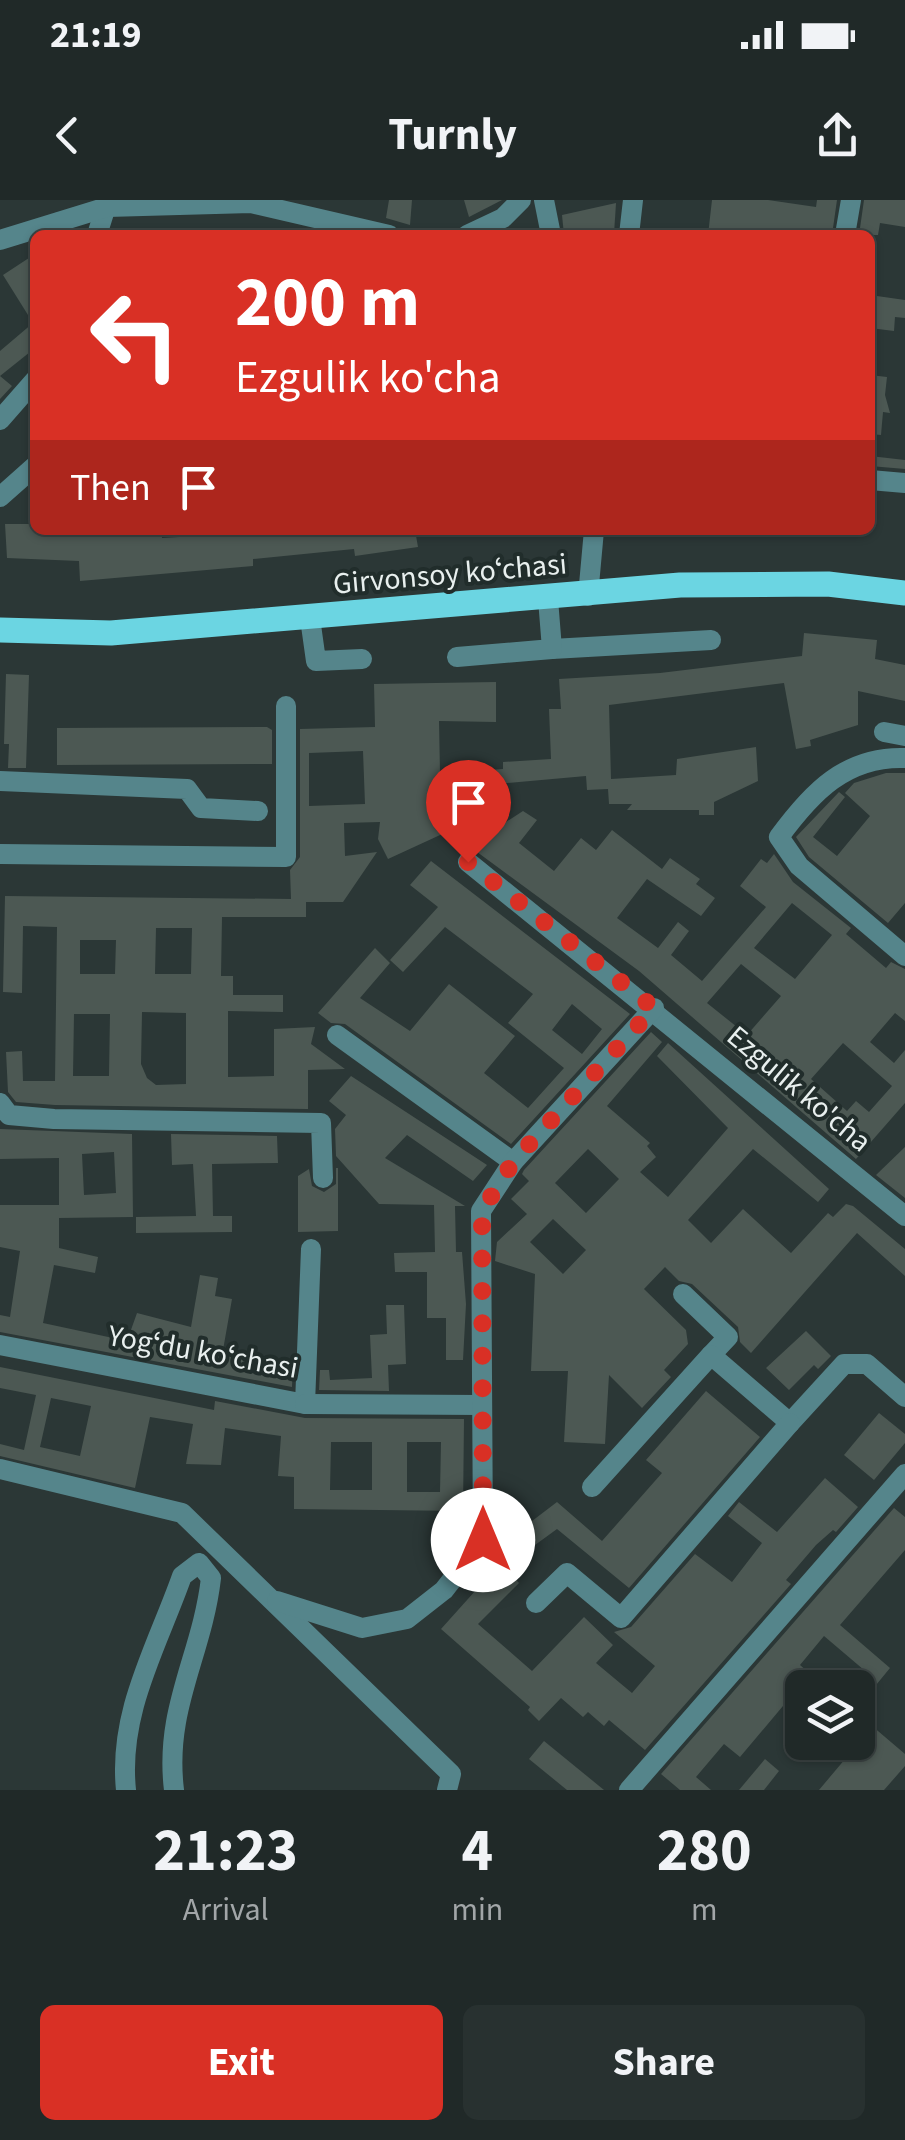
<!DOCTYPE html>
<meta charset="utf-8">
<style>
body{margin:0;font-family:"Source Sans 3",sans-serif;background:#283130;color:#f1f3f6;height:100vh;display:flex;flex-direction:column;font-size:38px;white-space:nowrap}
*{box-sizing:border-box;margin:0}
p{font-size:32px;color:#a2a6a8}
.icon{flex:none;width:55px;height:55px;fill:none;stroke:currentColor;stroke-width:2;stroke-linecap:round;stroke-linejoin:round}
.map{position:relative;height:1590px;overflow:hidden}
.panel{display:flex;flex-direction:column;background:#202928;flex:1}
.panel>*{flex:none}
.top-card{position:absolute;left:30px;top:30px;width:845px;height:305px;border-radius:15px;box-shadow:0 2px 8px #0004,0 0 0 2px #3d4545;background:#d93025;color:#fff;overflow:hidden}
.fabs{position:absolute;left:785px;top:1470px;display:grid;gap:20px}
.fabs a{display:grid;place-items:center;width:90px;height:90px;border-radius:15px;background:#202928;box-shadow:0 2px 8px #0004,0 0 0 2px #3d4545;font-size:50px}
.pin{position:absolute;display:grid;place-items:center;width:85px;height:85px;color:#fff;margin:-102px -42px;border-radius:50% 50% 50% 0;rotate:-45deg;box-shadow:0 0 10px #0007}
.pin .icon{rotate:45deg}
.me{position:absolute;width:110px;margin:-55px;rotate:0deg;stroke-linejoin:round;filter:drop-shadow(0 0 8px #0008)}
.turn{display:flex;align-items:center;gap:35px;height:210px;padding:0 40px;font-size:45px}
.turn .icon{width:130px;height:130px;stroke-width:2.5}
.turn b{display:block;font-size:70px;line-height:85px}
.then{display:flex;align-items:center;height:95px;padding:0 40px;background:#0003;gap:20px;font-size:38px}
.eta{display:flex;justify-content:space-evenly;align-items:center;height:170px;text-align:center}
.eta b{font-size:60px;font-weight:700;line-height:70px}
.action{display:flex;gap:20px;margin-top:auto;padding:20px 40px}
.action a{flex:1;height:115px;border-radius:15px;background:#d93025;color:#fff;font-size:40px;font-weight:700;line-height:115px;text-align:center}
.action a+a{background:#283130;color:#f1f3f6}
.status{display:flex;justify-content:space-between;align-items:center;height:70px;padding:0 50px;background:#202928;direction:ltr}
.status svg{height:28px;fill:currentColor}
header{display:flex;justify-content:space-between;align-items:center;height:130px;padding:0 40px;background:#202928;font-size:45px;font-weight:700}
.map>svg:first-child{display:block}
</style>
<div class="status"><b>21:19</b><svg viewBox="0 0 49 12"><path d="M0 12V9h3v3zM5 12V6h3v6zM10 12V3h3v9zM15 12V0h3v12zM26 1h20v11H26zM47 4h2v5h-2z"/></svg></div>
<header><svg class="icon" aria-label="back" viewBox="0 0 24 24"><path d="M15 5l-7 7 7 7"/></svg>Turnly<svg class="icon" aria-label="share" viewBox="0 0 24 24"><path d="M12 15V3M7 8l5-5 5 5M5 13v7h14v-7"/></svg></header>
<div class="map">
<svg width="905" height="1590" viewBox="0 0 905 1590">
<rect width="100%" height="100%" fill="#2b3736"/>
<!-- building -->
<g fill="#4c5853" fill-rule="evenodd">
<polygon points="389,0 412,0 410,25 386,18"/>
<polygon points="464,0 502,0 469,17"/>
<polygon points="712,0 768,0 816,7 817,0 837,0 832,35 751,30 750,35 708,35"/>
<polygon points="864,0 905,0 905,27 880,23 878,35 859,35"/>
<polygon points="616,3 614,34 564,35 562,15"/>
<polygon points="35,54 35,148 0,176 12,186 0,199 0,151 33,123 3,75"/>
<polygon points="870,95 905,100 905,118 895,117 894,131 870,128"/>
<polygon points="870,175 887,177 885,195 890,213 883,212 881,235 870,234"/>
<polygon points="870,256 905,260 905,269 870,266"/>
<polygon points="5,324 35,324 35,330 96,330 96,334 162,332 162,338 297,330 415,330 418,347 355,356 354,349 253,359 253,366 80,381 79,361 7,358"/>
<path d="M804,433L877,440L875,459L905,465V501L858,491V525L810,540L811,546L796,549L784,483L609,505L611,579L676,575L677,559L756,547L758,581L714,602V615H699V610H627L632,604H609L608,589L587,590L586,576L486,585L493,590L495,629L523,611L537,620L519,643L554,671L581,638L596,650L612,630L662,669L670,658L700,679L696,684L715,698L701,716L647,679L617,718L658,748L678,722L689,731L671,755L702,781L766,707L740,686L761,659L767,663L774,654L793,682L851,728L846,734L886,768L891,762L905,769V821L895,813L870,842L894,863L905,850V903L856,959L639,771L454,635L464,624L388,659L378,639L380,622L344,623L345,656L377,652L343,702H306V717H222L221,776H233V795H283V812L228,811V877L274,876V829L315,827L311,844L345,869L308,870V909L55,905L16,902L8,892L6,852L22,851L23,881H55L57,727L23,726L22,793L3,792L5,696L291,699L290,670L300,657V529L375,527L374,484L496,482V522L439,521L440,573L503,569V562L551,559L549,509H561L559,479L660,473L802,456ZM363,551L365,604L309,606V553ZM792,703L832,735L795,779L754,748ZM156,728H192L191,774H155ZM80,740H116L115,774H80ZM741,764L781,796L747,835L707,803ZM142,812L186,813V884L156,885L147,878L141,864ZM74,814H110L109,876H73ZM843,843L892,886L869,912L856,901L847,911L811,879Z"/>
<polygon points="6,474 29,475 26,568 8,568 9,544 4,544"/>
<polygon points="267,527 272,530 272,564 57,565 57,528"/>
<polygon points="886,573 905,573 905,703 888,723 809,657 796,637 839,592 845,597 813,637 837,656 870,616 845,593 854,583"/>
<path d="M431,661L630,814L511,944L345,824L331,823L318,813L375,748L390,763L360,798L410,831L449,784L515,836L484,873L528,908L564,868L508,823L533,794L445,727L403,772L390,760L438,707L410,685ZM572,804L602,829L582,854L552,830Z"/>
<path d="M651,832L662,842L607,906L650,943L647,946L656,957L640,972L668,997L728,928L657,856L668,843L829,989L818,1002L753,949L688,1020L711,1043L743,1009L791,1053L828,1013L833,1017L846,1004L853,1006L905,1049V1076L857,1033L751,1153L740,1142L738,1127L692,1084L679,1081L665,1067L644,1089L686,1130L688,1144L664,1170L671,1177L642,1208L609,1175L605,1244L564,1242L568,1171H531L535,1074L495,1061L497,1042L527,1014L511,999L529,981L522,974L524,970ZM588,949L619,979L586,1013L555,983ZM553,1019L586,1050L563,1074L530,1042Z"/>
<polygon points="351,876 487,965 473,981 407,935 385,958 465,1006 455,1006 456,1052 462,1052 466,1104 463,1160 446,1160 446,1118 427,1118 427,1072 395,1072 394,1053 435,1052 434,1005 379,1004 336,956 335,929 346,915 329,901"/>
<path d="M0,929L132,934L133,1017L59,1018V1048L98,1057L95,1073L54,1065L43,1123L127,1141L137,1113L191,1127L200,1075L218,1078L215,1096L232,1099L223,1150L293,1162L292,1187L0,1132V1115L10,1117L20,1051L0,1047V1005H59V958L0,959ZM114,952L116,993L84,995L82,954Z"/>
<polygon points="171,934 277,936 278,963 212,964 213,1016 232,1016 232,1032 136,1033 136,1017 196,1016 193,964 172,965"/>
<polygon points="905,947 905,998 876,975"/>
<polygon points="336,968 338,968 338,1031 298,1032 298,976 309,969 312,986 324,992 336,984"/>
<polygon points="386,1105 404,1105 406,1164 388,1165 389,1191 319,1190 320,1170 329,1170 330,1180 372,1178 370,1135 387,1134"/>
<polygon points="806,1131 831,1156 818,1169 814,1165 789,1190 766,1168"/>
<path d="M0,1167L214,1210L215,1201L305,1218L464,1219L463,1311L294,1309V1277L278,1276L281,1236L225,1228L221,1265L186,1264L193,1224L150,1217L135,1288L0,1256V1244L24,1250L36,1195L0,1188ZM51,1198L91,1206L80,1256L40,1247ZM331,1242H372V1290H330ZM407,1242H441L440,1292H407Z"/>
<polygon points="706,1191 760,1237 629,1388 557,1329 505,1367 519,1383 478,1424 532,1471 584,1417 613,1445 596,1463 632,1493 655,1466 614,1432 631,1427 695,1354 732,1382 762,1343 728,1316 739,1302 777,1332 825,1278 858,1307 836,1332 833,1330 816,1345 786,1380 791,1384 645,1550 609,1520 604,1526 588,1512 583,1517 561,1498 539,1521 528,1510 530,1507 441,1429 476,1390 467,1383 490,1353 557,1302 602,1341 662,1273 646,1260"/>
<polygon points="879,1213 905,1234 905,1243 874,1280 844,1255"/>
<polygon points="894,1308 905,1317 905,1350 840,1425 890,1468 858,1507 858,1478 864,1470 824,1436 800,1465 826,1488 802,1488 802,1512 788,1500 740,1557 724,1544 696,1577 711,1590 680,1590 661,1574"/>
<polygon points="858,1514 905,1554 905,1566 884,1590 819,1590 851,1552 839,1542 858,1542"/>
<polygon points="544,1541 604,1590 567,1590 529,1559"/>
<polygon points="765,1559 779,1571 764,1590 739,1590"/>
</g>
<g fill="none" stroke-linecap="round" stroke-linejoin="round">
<!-- minor -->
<g stroke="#55858b" stroke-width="20">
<polyline points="544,0 551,35"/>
<polyline points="97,35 108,0"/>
<polyline points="467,35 503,18 521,0"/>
<polyline points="629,35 633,0"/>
<polyline points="845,35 851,0"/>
<polyline points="0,40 107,7 251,3 389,35"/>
<polyline points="0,220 35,180"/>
<polyline points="870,280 905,283"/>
<polyline points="0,297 35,266"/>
<polyline points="588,396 594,330"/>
<polyline points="310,418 316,461 362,459"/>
<polyline points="552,449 711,440"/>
<polyline points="457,457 552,449 548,399"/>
<polyline points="884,532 905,536"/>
<path d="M905,558C846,556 812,592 779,637L799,666L905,756"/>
<polyline points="0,581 187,589 201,608 258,611"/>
<polyline points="0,654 286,657 286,506"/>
<polyline points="468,662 905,1016"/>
<polyline points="337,835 513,962"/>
<polyline points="0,903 9,915 54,919 321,923 323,978"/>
<polyline points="683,1094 728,1137 711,1155"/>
<polyline points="0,1145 305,1204 311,1049"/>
<polyline points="305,1204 482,1205"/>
<polyline points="0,1269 182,1313 451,1574 447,1590"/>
<polyline points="592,1287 711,1155 790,1223 844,1164 867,1164 905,1197"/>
<polyline points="277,1401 362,1428 407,1419 444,1390 483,1340 481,1011 513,962 654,808"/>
<polyline points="536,1403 567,1373 621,1418 790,1223"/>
<path d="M126,1590C118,1512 157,1447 182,1376L199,1363L211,1378C202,1456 164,1508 174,1590"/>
<polyline points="629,1590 905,1274"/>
</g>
<!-- major -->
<polyline stroke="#6bd5e2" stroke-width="25" points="0,430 111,433 680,385 828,384 905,393"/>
</g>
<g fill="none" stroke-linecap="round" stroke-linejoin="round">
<!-- route -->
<polyline stroke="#d93025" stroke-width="18" stroke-dasharray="0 32.4" points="468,662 654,808 513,962 482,1011 483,1340"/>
</g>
<g text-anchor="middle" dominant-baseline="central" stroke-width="8" stroke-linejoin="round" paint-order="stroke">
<!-- street labels -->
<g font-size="30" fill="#e8efee" stroke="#212d2b">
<text transform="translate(450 374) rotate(-5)">Girvonsoy koʻchasi</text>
<text transform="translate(799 889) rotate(40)">Ezgulik ko'cha</text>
<text transform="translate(203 1152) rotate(10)">Yogʻdu koʻchasi</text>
</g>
</g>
</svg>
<div class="fabs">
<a><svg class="icon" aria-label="layers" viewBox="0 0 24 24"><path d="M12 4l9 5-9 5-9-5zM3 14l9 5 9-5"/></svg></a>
</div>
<div class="pin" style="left:468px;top:662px;background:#d93025"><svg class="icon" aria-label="arrive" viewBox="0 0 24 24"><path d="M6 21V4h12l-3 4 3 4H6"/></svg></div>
<svg class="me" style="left:483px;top:1340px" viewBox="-20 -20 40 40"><circle r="19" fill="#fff"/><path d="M0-13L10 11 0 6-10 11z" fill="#d93025"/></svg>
<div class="top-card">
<div class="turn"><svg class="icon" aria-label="left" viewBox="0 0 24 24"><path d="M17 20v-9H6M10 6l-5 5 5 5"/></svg><div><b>200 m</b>Ezgulik ko'cha</div></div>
<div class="then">Then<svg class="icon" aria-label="arrive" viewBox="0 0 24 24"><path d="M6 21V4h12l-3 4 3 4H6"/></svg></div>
</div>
</div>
<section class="panel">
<div class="eta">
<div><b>21:23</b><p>Arrival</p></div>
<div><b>4</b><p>min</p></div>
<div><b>280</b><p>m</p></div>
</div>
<div class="action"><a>Exit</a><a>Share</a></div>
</section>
